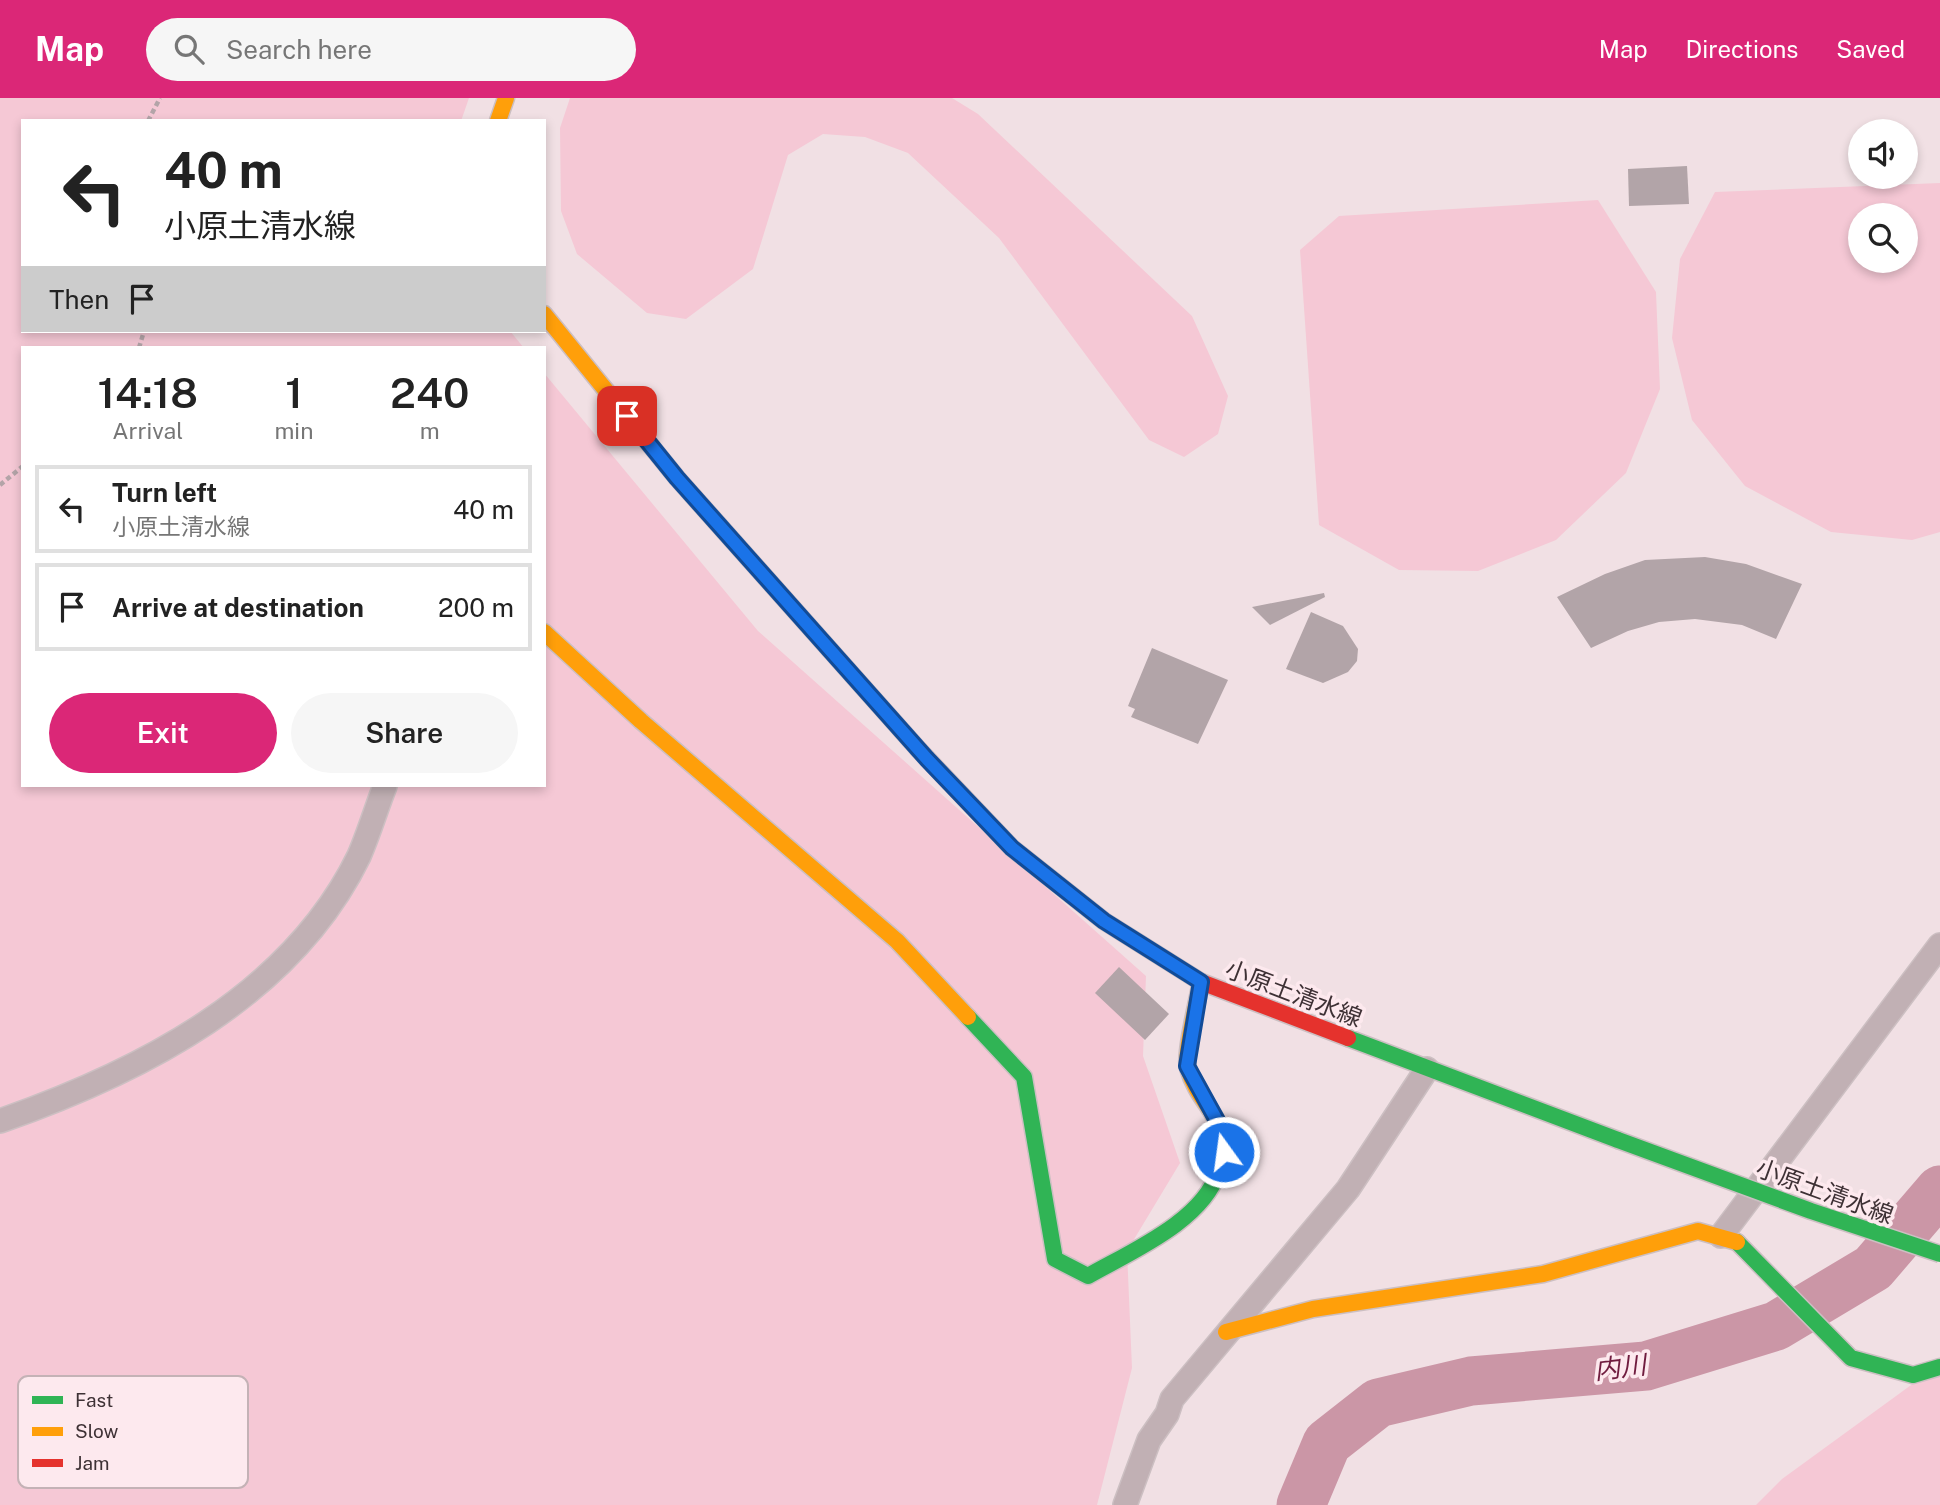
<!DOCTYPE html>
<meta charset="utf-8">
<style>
body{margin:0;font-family:"Public Sans","Noto Sans JP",sans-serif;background:#f6f6f6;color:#222;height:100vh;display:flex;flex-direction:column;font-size:26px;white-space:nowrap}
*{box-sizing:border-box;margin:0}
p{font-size:23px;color:#767676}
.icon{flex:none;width:38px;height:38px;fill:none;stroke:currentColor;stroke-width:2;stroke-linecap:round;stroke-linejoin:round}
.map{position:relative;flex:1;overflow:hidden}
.drawer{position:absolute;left:21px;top:248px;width:525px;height:441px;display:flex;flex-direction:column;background:#fff;border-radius:0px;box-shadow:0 4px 10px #0003}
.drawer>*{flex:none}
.guide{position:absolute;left:21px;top:21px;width:525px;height:214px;border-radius:0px;box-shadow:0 4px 10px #0003;background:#fff;color:#222;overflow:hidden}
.fabs{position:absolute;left:1848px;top:21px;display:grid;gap:14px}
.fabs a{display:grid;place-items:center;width:70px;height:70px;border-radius:50%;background:#fff;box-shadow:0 4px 10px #0003;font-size:35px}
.pin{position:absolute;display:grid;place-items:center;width:60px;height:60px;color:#fff;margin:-30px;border-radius:14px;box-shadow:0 4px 10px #0006}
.me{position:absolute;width:77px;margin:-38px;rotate:346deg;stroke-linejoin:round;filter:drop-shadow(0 0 5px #0008)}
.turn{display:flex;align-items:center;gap:24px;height:147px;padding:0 28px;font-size:32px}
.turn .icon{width:91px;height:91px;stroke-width:2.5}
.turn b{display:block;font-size:49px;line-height:60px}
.then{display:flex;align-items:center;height:66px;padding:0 28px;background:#0003;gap:14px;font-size:26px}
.eta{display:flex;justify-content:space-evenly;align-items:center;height:119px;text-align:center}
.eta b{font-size:42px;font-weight:600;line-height:49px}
.cta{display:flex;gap:14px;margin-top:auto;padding:14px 28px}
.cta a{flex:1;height:80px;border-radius:42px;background:#db2777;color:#fff;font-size:28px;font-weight:600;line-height:80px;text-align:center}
.cta a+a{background:#f6f6f6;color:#222}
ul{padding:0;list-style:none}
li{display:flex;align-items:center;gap:21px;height:88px;margin:0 14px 10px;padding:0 14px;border:4px solid #e0e0e0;border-radius:0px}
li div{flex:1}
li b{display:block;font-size:26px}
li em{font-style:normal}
header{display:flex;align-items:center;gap:42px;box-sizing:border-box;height:98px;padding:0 35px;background:#db2777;color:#fff}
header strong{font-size:33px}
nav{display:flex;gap:38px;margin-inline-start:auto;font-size:24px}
.search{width:490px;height:63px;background:#f6f6f6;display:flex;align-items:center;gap:18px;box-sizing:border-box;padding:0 24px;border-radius:38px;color:#767676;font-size:26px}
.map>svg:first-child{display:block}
</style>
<header>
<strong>Map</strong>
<div class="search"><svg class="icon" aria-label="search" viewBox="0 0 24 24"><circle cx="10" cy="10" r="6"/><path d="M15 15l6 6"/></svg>Search here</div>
<nav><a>Map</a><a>Directions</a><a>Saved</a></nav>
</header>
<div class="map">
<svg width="1940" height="1407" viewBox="0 0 1940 1407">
<rect width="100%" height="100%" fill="#f1e0e4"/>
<!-- green -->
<g fill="#f5c8d5" fill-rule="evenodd">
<polygon points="0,0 469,0 461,23 23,23 23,233 510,233 524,250 23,250 23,688 544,688 544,275 758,533 1146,878 1143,958 1180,1065 1127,1153 1132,1270 1097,1407 0,1407"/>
<polygon points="570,0 952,0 978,16 1192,218 1228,298 1218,336 1184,359 1149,342 999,140 908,55 865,39 823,36 788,57 753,171 686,221 647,215 577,156 561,113 560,30"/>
<path d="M1940,85V434L1912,442L1831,434L1745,388L1692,322L1672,240L1680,161L1715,94ZM1860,117H1906V163H1860Z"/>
<polygon points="1598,102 1656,194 1660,291 1626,375 1556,442 1478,473 1399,472 1319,427 1300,152 1339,118"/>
<polygon points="1940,1266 1940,1407 1756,1407 1782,1381"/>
</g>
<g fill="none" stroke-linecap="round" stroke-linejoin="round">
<!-- river -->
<polyline stroke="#cb96a6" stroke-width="49" points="1301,1407 1327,1345 1378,1305 1471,1283 1646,1268 1776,1228 1873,1170 1940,1092"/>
</g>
<!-- building -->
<g fill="#b2a4a8">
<polygon points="1687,68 1689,106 1629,108 1628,71"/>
<polygon points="1705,459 1746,466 1802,486 1776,541 1742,527 1695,521 1659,524 1628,533 1591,550 1557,499 1605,476 1645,462"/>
<polygon points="1324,495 1325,499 1270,527 1252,509"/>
<polygon points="1311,514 1343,528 1358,551 1357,563 1348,574 1323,585 1286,571"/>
<polygon points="1152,550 1228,582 1198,646 1131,619 1135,611 1128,608"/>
<polygon points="1119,869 1169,916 1145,942 1095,895"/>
</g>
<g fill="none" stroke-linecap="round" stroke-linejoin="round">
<!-- street casing -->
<g stroke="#ccbfc2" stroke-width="26">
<g id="street">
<path d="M0,1023C140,974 291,898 359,758C369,735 376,711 385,688"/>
<polyline points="1721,1138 1940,847"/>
<polyline points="1125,1407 1149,1342 1167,1316 1172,1301 1348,1091 1427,971"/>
</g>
</g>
<!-- fast casing -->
<g stroke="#ccbfc2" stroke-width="19">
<g id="fast">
<path d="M968,919L1024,979L1055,1161L1088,1178C1130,1154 1203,1123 1218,1074"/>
<polyline points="1348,940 1618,1042"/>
<polyline points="1737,1144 1851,1260 1913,1277 1940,1269"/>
</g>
</g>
<!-- slow casing -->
<g stroke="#ccbfc2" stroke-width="19">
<g id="slow">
<polyline points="498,23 506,0"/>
<polyline points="544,216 677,380 919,652"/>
<polyline points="544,534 641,623 897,843 968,919"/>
<path d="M1201,884C1198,900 1184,958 1188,970C1200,1013 1235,1019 1218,1074"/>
<polyline points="1226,1234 1313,1211 1543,1176 1698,1133 1737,1144"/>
</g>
</g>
<!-- jam casing -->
<g stroke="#ccbfc2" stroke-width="19">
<polyline id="jam" points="919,652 1012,750 1104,823 1201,884 1348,940"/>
</g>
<!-- path -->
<g stroke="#b3a4a8" stroke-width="4.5" stroke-dasharray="5 3.5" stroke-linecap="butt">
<polyline points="148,23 160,0"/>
<polyline points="139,250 144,233"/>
<polyline points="0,387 23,368"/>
</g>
<!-- street -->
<use href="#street" stroke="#c1b0b4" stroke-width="23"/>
<!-- fast -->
<use href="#fast" stroke="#30b455" stroke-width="16"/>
<!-- slow -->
<use href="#slow" stroke="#ff9f0a" stroke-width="16"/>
<!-- jam -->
<use href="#jam" stroke="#e5322d" stroke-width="16"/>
<!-- fast-bridge casing -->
<g stroke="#ccbfc2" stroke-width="19" stroke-linecap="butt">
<polyline id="fast-bridge" points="1618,1042 1811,1113 1940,1156"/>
</g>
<!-- fast-bridge -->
<use href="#fast-bridge" stroke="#30b455" stroke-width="16"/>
</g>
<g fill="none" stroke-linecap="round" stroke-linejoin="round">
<!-- route casing -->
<g stroke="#114b97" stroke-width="18">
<polyline id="route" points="627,318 677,380 927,661 1012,750 1104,823 1201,884 1187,968 1220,1028 1224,1054"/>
</g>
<!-- route -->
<use href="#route" stroke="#1a73e8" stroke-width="12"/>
</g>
<g text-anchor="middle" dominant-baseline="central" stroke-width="7" stroke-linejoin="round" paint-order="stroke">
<!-- street labels -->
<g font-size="24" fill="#3e3135" stroke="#fde9ee">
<text transform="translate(1294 895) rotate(21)">小原土清水線</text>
<text transform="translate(1825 1093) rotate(20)">小原土清水線</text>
</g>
<!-- water labels -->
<g font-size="26" font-style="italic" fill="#701c3f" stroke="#fde9ee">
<text transform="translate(1620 1269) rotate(-7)">内川</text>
</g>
</g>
<!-- legend -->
<rect x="18" y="1278" width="230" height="112" rx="10" fill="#fde9ee" stroke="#c4b2b6" stroke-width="2"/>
<rect x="32" y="1298" width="31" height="8" fill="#30b455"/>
<rect x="32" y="1329" width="31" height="9" fill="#ff9f0a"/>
<rect x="32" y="1361" width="31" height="8" fill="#e5322d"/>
<g font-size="19" fill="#3e3135">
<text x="75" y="1309">Fast</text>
<text x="75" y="1340">Slow</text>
<text x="75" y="1372">Jam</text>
</g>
</svg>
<div class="fabs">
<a><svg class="icon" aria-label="sound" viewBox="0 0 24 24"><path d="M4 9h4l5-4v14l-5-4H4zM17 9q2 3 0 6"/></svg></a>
<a><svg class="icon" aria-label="search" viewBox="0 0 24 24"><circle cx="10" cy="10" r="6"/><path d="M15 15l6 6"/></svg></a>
</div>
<div class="pin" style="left:627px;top:318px;background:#d93025"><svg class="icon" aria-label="arrive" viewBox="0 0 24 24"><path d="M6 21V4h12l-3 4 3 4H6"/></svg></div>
<svg class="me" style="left:1224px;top:1054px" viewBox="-20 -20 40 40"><circle r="17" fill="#1a73e8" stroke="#fff" stroke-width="3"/><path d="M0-11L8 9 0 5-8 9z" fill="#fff"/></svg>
<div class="guide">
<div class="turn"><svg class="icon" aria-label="left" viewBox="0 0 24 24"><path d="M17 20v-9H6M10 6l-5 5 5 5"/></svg><div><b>40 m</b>小原土清水線</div></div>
<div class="then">Then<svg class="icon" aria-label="arrive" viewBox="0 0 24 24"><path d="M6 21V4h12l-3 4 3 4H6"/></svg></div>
</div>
<section class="drawer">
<div class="eta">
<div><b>14:18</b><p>Arrival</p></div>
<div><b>1</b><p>min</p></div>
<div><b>240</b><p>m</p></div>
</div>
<ul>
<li><svg class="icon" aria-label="left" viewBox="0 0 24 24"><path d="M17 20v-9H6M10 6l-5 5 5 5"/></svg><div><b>Turn left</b><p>小原土清水線</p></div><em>40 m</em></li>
<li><svg class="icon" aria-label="arrive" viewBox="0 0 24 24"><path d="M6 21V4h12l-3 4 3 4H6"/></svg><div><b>Arrive at destination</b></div><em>200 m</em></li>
</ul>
<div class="cta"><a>Exit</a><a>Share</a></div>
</section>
</div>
